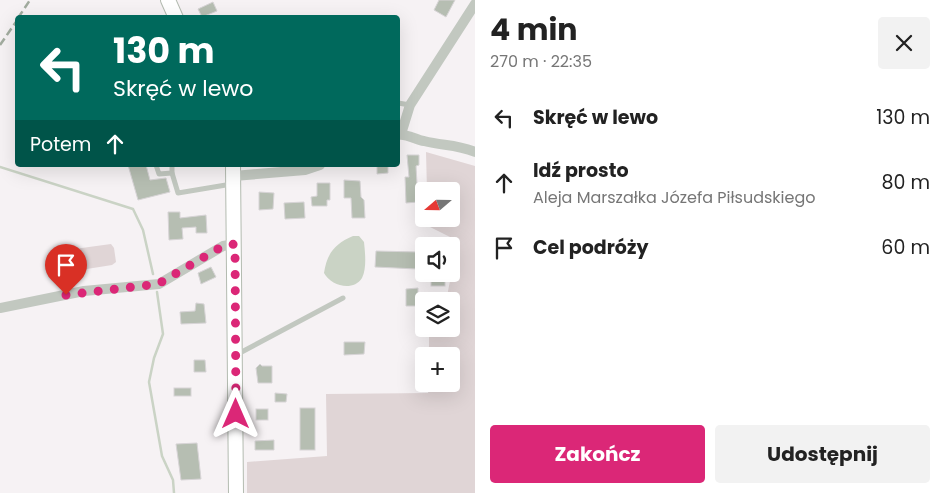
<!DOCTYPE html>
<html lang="pl">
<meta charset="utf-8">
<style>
body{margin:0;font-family:Poppins,sans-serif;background:#f2f2f2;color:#222;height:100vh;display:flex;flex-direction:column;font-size:19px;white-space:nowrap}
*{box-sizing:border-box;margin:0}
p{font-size:16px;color:#767676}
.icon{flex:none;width:28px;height:28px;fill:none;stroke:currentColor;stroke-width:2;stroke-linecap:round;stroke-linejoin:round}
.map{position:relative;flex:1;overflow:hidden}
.details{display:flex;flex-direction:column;background:#fff;width:470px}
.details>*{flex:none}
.guide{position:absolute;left:15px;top:15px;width:385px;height:152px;border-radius:5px;box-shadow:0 5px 20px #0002;background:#00695c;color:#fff;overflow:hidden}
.needle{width:32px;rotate:250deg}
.tools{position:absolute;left:415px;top:182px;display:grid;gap:10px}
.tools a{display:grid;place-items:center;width:45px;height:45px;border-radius:5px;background:#fff;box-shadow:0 5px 20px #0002;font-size:25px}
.pin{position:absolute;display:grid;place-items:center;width:42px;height:42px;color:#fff;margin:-51px -21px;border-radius:50% 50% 50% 0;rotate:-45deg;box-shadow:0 0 5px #0007}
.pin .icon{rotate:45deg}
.me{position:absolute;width:55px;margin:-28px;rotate:0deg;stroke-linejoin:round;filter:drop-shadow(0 0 4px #0008)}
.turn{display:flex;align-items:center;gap:18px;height:105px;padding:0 15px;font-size:22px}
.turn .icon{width:65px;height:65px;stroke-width:2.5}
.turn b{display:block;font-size:35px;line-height:42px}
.then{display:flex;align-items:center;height:48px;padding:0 15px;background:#0003;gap:10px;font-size:19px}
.round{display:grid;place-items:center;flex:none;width:52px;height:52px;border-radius:5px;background:#f2f2f2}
.summary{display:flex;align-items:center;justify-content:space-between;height:85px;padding:0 15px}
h1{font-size:30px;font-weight:700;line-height:38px}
.primary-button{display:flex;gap:10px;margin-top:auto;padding:10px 15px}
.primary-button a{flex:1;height:58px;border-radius:5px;background:#db2777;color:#fff;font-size:20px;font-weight:700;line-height:58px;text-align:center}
.primary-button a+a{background:#f2f2f2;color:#222}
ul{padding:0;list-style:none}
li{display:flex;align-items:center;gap:15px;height:65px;padding:0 15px}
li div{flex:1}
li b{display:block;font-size:19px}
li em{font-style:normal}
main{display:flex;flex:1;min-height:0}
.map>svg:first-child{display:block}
</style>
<main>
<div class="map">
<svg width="475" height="493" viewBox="0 0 475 493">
<rect width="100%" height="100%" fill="#f6f2f4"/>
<!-- green -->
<g fill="#e0d5d6">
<polygon points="426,152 475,166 475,493 247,493 247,462 327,456 326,394 428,393 429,384 451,384 451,356 429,356 429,329 451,329 451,301 446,301 458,241 428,226 428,219 451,219 451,191 427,191"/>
<polygon points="111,244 114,248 116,262 112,265 68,272 67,250"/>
</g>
<!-- water -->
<path fill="#cad3c5" d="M353,236H359L364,242C365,252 367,268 362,278C353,292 331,286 324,273C327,254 334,244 353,236Z"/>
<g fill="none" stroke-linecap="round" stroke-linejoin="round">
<!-- stream -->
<g stroke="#cad3c5" stroke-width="2.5">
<polyline points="0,167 133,209 143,230 153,274"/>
<polyline points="157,292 163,334 154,358 149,382 162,456 173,480 174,493"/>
</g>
</g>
<!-- building -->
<g fill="#b6beb2" stroke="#d7d4d6">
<polygon points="439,0 455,0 446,17 434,10"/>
<polygon points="213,2 217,11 202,17 198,9"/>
<polygon points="407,155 419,155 419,165 416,166 418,202 406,203 405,177 409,177"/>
<polygon points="128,165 146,165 150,180 166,178 170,192 138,200"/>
<polygon points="377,165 388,165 388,173 377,174"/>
<polygon points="344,180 360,181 361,197 364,200 365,218 352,218 351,198 344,198"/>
<polygon points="317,183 330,183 330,200 327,200 327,206 312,206 311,197 317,196"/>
<polygon points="259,192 274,193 273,209 259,210"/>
<polygon points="304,202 305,218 285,219 284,203"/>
<polygon points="168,212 180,212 180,218 206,215 207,233 196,233 196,227 182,228 183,239 169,240"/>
<polygon points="376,251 417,252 417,269 375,267"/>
<polygon points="211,267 216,277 201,284 198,273"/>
<rect x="431" y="274" width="14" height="12"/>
<polygon points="418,288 418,306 406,306 406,289"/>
<polygon points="196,303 204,304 206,323 181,324 180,312 195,311"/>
<polygon points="344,342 365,342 364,354 344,355"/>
<polygon points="194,360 205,360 206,372 194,372"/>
<polygon points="260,364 262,366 272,366 272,383 258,383 256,368"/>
<rect x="174" y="388" width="17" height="8"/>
<polygon points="275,393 287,394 286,402 275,402"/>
<rect x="300" y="408" width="15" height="42"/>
<rect x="256" y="409" width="12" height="11"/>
<polygon points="274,440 274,450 255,450 255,441"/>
<polygon points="197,443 201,479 181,480 176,444"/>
</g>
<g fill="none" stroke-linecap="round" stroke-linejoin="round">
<!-- secondary casing -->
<g stroke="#b3bbb0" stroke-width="16">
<g id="secondary">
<polyline points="168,0 176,18"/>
<polyline points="233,165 236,493"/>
</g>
</g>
<!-- lane -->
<g stroke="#c2c8c0" stroke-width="5">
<polyline points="398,103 410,105"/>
<polyline points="156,165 159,174 172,173"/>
<polyline points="172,165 172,173 178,193 232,184"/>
<polyline points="236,355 343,298"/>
</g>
<!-- street -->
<g stroke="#c2c8c0" stroke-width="10">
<polyline points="401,134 410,105 475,4"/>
<path d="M398,135C406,133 416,140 424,141C443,146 456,144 475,152"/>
<polyline points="234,176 305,170 320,165"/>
<polyline points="0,308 84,291 159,284 223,246 235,244"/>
</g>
<!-- secondary -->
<use href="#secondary" stroke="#fff" stroke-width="14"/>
<!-- rail -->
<g stroke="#a2ac9f" stroke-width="2.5" stroke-dasharray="8 4" stroke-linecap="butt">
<polyline points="18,18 30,0"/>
<polyline points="0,45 18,19"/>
</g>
</g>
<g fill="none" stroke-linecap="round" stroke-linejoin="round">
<!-- route -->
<polyline stroke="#db2777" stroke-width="9" stroke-dasharray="0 16.2" points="66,295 158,284 223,246 235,244 236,414"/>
</g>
</svg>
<div class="tools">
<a><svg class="needle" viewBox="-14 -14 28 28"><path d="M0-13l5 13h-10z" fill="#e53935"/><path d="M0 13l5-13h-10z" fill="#767676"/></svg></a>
<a><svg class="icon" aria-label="sound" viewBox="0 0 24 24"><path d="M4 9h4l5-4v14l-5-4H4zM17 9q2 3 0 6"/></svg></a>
<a><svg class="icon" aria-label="layers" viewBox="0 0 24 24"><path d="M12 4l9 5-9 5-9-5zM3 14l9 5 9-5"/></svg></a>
<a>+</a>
</div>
<div class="pin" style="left:66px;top:295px;background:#d93025"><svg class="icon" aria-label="arrive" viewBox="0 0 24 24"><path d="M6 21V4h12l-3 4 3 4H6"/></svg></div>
<svg class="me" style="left:236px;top:414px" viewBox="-20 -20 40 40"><path d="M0-17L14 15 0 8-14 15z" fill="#db2777" stroke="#fff" stroke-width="4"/></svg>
<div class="guide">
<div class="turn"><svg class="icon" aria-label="left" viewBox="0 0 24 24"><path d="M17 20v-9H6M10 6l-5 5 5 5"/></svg><div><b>130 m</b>Skręć w lewo</div></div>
<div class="then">Potem<svg class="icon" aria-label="ahead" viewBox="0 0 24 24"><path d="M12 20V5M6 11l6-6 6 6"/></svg></div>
</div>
</div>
<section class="details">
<div class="summary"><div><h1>4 min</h1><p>270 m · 22:35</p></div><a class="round"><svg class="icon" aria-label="close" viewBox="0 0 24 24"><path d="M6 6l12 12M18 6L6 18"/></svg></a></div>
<ul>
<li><svg class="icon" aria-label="left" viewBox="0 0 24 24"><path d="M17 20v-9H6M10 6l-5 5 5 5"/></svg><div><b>Skręć w lewo</b></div><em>130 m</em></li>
<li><svg class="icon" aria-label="ahead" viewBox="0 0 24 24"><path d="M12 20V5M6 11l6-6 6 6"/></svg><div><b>Idź prosto</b><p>Aleja Marszałka Józefa Piłsudskiego</p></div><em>80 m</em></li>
<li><svg class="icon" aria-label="arrive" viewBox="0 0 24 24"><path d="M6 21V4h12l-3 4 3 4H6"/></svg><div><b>Cel podróży</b></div><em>60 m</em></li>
</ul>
<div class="primary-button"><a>Zakończ</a><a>Udostępnij</a></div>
</section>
</main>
